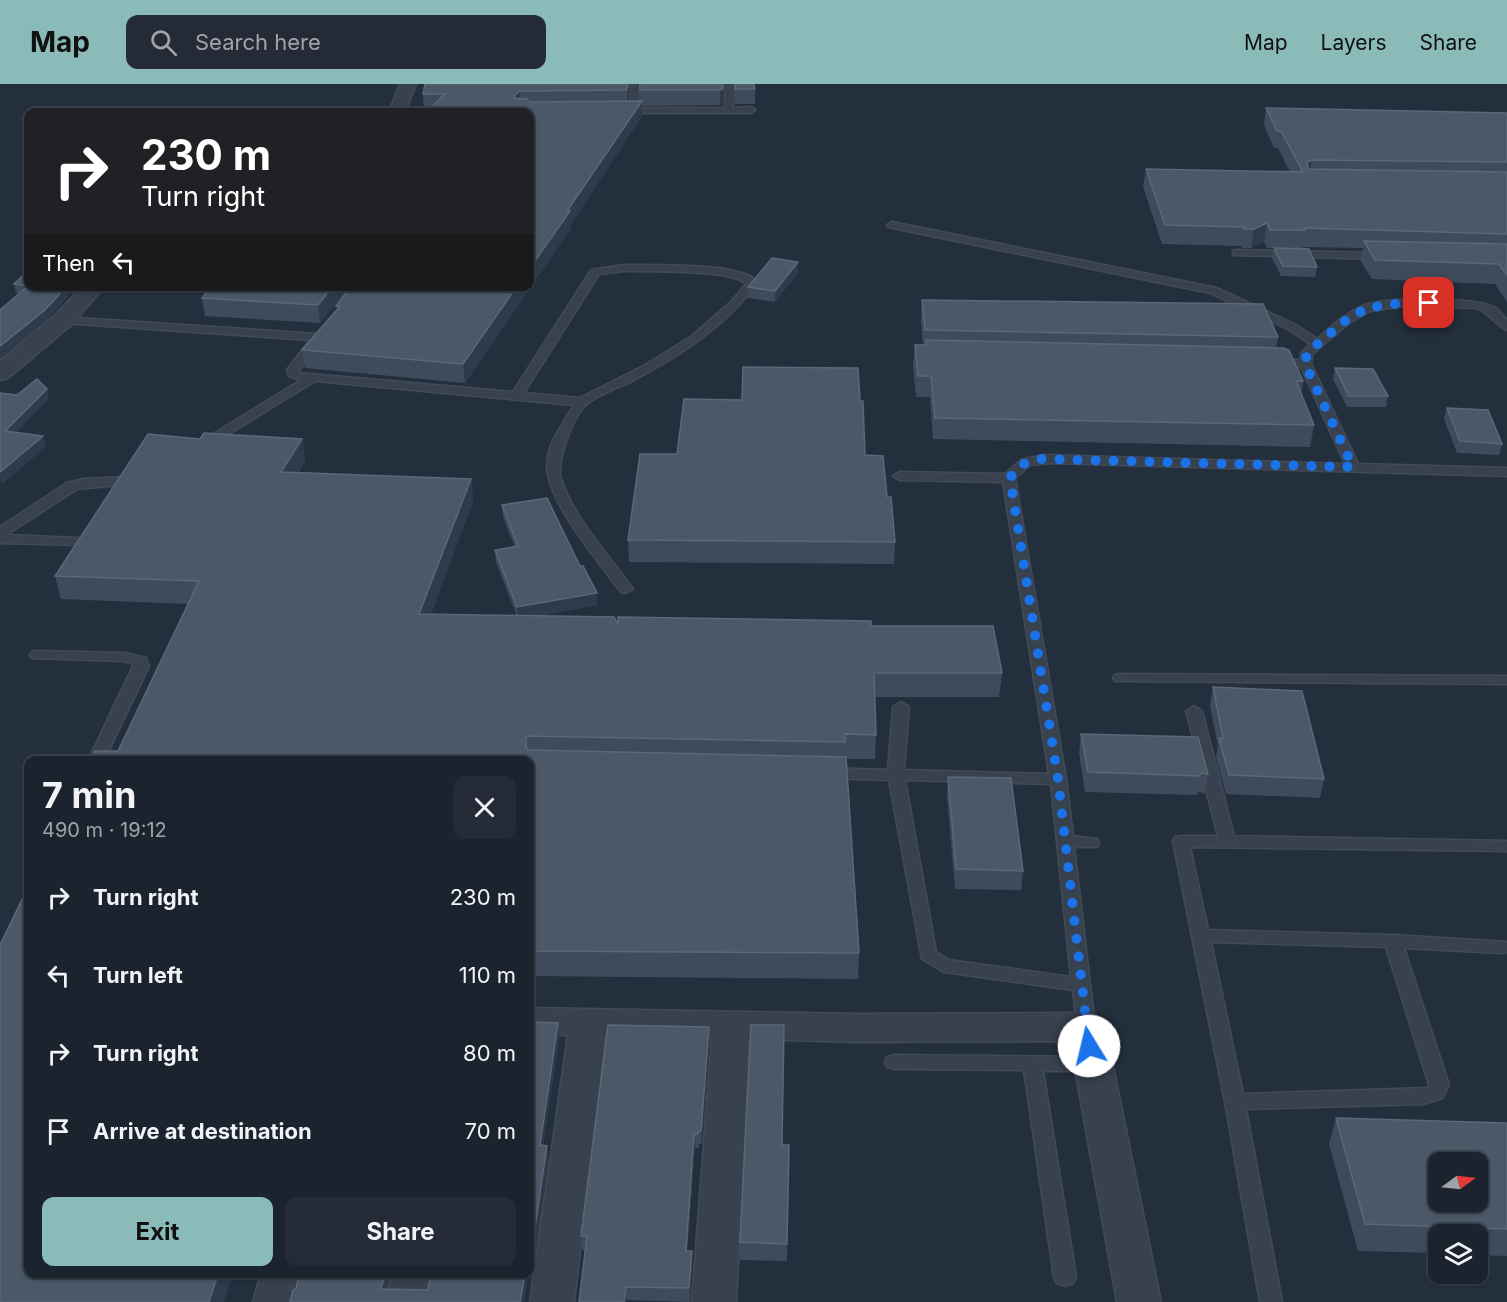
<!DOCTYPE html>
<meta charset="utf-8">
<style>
body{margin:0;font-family:Inter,sans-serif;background:#242b36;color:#f1f3f6;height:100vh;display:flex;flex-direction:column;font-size:22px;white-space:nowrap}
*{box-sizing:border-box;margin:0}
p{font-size:20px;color:#a0a4aa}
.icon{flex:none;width:33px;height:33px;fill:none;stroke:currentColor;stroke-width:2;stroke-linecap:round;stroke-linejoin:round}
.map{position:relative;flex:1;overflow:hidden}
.sheet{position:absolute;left:24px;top:672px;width:510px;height:522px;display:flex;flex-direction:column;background:#1b232e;border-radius:12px;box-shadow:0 2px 4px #0004,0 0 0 2px #39404a}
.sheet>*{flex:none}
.banner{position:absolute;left:24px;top:24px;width:510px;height:183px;border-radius:12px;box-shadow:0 2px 4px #0004,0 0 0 2px #39404a;background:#202124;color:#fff;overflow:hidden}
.needle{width:39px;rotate:75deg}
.tools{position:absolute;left:1428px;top:1068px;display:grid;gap:12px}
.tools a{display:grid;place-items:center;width:60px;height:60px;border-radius:12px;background:#1b232e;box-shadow:0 2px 4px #0004,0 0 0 2px #39404a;font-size:30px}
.pin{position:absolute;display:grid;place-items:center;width:51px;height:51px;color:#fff;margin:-26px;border-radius:12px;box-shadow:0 3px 9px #0006}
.me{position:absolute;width:66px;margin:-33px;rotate:351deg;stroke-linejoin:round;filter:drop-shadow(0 0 4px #0008)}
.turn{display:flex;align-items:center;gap:21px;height:126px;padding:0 18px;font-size:27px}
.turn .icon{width:78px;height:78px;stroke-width:2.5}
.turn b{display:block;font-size:42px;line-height:51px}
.then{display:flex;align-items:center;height:57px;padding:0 18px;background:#0003;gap:12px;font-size:22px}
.round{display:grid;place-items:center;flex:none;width:63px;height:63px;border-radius:12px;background:#242b36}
.overview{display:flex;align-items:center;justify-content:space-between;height:102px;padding:0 18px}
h1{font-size:36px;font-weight:700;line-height:45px}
.primary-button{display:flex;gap:12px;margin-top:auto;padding:12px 18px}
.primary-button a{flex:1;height:69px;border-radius:12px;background:#8bbbb9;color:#111;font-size:24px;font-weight:700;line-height:69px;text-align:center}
.primary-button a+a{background:#242b36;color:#f1f3f6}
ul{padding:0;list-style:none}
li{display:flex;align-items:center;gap:18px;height:78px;padding:0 18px}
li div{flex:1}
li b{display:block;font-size:22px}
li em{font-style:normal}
header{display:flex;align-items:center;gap:36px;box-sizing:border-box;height:84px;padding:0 30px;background:#8bbbb9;color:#111}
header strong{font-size:28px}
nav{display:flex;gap:33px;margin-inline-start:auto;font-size:21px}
.search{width:420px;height:54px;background:#242b36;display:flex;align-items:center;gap:15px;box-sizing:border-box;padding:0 21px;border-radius:12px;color:#a0a4aa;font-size:22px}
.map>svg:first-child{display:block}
</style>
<header>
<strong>Map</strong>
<div class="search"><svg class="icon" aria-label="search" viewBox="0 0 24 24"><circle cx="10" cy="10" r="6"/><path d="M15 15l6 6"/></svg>Search here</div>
<nav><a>Map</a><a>Layers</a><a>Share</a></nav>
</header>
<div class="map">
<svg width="1507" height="1218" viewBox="0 0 1507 1218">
<rect width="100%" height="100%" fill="#242f3e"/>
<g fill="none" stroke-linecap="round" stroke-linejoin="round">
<!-- service casing -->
<g stroke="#414a57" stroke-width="3">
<g id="service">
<polygon points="631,0 639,0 638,24 725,24 726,0 734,0 733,24 751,23 755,26 751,29 620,29 620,25 630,24"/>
<path d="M892,138L1217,204L1296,241L1317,255C1331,243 1345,230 1362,222C1382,213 1475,213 1494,223C1499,226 1503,232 1507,236V246C1495,241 1491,230 1477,224L1403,222L1370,227L1349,239L1312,270L1311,280L1358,380L1507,384V392L1052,379L1030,381L1015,394L1066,695L1073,752L1097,755L1099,759L1097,763H1074L1095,943L1093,948L1086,950L1079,948L1077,943L1073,906L944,888L922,875L889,696L827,694L819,689L827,684L888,686L893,623L901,618L909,623L904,686L1049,690L1003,398L899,396L893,392L899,388L1005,390L1021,376L1044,371L1345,380L1301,283L1275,282L1269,279L1275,276H1300L1301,269L1310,260L1288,245L1210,209L888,143L887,141ZM905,696L1051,700L1071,893L949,876L936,868Z"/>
<polygon points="1237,166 1381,169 1386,172 1381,175 1233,171 1233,167"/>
<path d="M624,181C652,181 737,179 756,196V200C724,244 679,272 632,297C618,304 599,310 587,320C573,332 556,376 561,395C575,436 608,470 633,505L626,509L621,508C600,480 545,415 547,380C548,359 564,338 574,321L315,297L206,364L202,363L200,360L202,357L301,296L289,292L287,286L310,256L63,239L58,236L63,233L318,250L324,253L299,286L300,289L513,308L591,186ZM624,187C645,187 735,186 746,200L731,218L692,252L647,280L580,314L524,309L599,190Z"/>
<polygon points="125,393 131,397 129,400 77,405 6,451 78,454 83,455 85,458 83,461 0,459 0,443 67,399 84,395"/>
<polygon points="37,567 124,569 146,574 149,582 104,676 89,675 134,580 124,577 32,574 30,571 32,568"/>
<polygon points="1120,590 1507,592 1507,600 1115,597 1113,594 1115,591"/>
<path d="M1194,622L1202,627L1234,752L1507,757V767L1190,763L1208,846L1393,851L1507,858V868L1502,869L1404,864L1449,1001L1442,1014L1423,1020L1246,1025L1282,1218H1260L1225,1018L1173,757L1175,753L1181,752H1218L1186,627ZM1211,858L1386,863L1429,1001L1428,1004L1243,1010Z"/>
<polygon points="894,971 1093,973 1100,975 1102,980 1100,985 1093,987 1043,987 1076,1193 1073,1199 1065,1202 1057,1199 1054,1193 1024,986 894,985 887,983 885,978 887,973"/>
</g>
</g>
<!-- minor casing -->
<g stroke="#414a57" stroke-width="3">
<g id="minor">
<polygon points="400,0 416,0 405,28 389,28"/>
<polygon points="83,202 105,202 71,241 8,294 0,296 0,277 55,231"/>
<polygon points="530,924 857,930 1086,929 1099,933 1105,943 1161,1218 1117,1218 1070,957 857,958 749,955 736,1218 692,1218 712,954 605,952 574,1218 530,1218 568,951 530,950"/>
<polygon points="261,1190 303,1190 297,1218 253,1218"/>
<polygon points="392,1190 434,1190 429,1218 385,1218"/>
</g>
</g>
<!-- service -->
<use href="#service" fill="#38414e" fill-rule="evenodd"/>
<!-- minor -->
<use href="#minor" fill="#38414e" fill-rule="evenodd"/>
</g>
<!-- wall -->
<g fill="#3f4b5c">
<polygon points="425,0 629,0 628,17 640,17 640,0 724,0 723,20 720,21 642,22 642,32 571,140 571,144 465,299 305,284 302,266 337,226 336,222 530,202 430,25 424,25 423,10"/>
<polygon points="735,0 755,5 755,20 735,20"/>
<polygon points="1266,24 1507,29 1507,218 1495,200 1372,195 1360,176 1363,164 1303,163 1302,165 1317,183 1315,193 1281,192 1272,174 1274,164 1267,164 1264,158 1251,164 1242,164 1241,162 1162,160 1143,103 1146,85 1290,88 1278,64 1274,64 1264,41"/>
<polygon points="798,178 798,188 775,218 748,214 748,203"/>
<polygon points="28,187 28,202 77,202 47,235 0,274 0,226 19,210 16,209 14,200"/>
<polygon points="208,202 351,202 320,239 205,232 202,214 210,204 208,204"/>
<polygon points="922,216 1278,253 1276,264 1303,297 1301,310 1314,341 1310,363 933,355 930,313 916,313 913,282 915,261 923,261 921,236"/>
<polygon points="1335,284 1388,312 1386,323 1347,323 1333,295"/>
<polygon points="1447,324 1502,360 1499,371 1457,369 1444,335"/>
<polygon points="200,355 302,355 305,377 298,389 471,395 473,417 431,530 517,532 496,478 495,466 515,463 503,433 502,421 580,482 597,509 597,521 537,532 618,540 871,542 1002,589 999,613 875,613 876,651 875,675 846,675 859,869 858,895 530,892 530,676 118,667 188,520 61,515 55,492"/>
<polygon points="865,371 887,413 895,458 894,480 629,478 628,456"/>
<polygon points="1213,603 1324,695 1320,714 1226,710 1216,673 1218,662 1210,622"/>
<polygon points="1081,650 1208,690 1205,709 1198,708 1197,711 1085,708 1079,669"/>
<polygon points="948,693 1023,787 1021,806 955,805 947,712"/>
<polygon points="530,938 559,953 543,1061 547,1062 548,1075 534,1177 530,1177 530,1181"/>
<polygon points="709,943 710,956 702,1060 699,1060 699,1064 695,1063 687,1167 692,1181 690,1218 627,1216 586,1166 582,1166 581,1152"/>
<polygon points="1336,1034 1507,1039 1507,1172 1478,1171 1478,1150 1438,1150 1438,1169 1358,1167 1329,1060"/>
<polygon points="782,1061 789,1061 787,1177 740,1176 740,1158"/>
</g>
<!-- shaded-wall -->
<g fill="#2f3b4b">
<polygon points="628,0 629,0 628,22 627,6"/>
<polygon points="723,0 724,0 723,20 720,21 720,6"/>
<polygon points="520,7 521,23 514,14 515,11"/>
<polygon points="642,17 642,32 571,140 571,144 465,299 463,280 517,202 530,202 530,184 567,127"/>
<polygon points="1312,76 1309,94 1304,96 1307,78"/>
<polygon points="1267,139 1264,158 1251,164 1254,145"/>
<polygon points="798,178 798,188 775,218 775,207"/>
<polygon points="67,202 77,202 47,235 0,274 0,262"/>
<polygon points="333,202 351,202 320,239 318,221"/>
<polygon points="47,305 49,315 8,357 5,347"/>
<polygon points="43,352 46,363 2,400 0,394 0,388"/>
<polygon points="302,355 305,377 284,410 281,388"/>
<polygon points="471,395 473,417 422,554 419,530"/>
<polygon points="597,509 597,521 518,535 517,523"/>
<polygon points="558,939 559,953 541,1075 540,1061"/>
<polygon points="709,943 710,956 702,1060 701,1047"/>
<polygon points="694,1050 695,1063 686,1181 686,1167"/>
<polygon points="547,1062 548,1075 534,1177 532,1163"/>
<polygon points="692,1167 692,1181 690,1218 689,1204"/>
<polygon points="218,1190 233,1190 224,1218 209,1218"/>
<polygon points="385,1190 390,1190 384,1218 381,1205"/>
<polygon points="525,1190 528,1190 524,1218 520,1218"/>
<polygon points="626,1203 626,1218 624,1218"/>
</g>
<!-- building -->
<g fill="#4b5868" stroke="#5c6777" stroke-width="1.5" fill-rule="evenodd">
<polygon points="425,0 628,0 627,6 520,7 515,11 514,14 527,15 529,18 642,17 567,127 570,127 530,184 530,28 427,28 445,10 423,10"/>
<polygon points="640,0 723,0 723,5 720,6 640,6"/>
<polygon points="735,0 754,0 755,5 735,5"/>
<polygon points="1266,24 1507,29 1507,78 1312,76 1307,78 1308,85 1507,88 1507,150 1304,144 1305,146 1270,146 1267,139 1254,145 1244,145 1244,143 1165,141 1146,85 1303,88 1281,47 1277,47"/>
<polygon points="1364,157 1507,160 1507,191 1499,180 1375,176"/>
<polygon points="1274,164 1309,165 1317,183 1283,182"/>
<polygon points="772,174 798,178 775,207 748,203"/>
<polygon points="28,187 28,202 67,202 45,226 0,262 0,226 28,202 14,200"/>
<polygon points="211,202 333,202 318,221 202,214"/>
<polygon points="351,202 517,202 463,280 302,266 340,222 336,222"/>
<polygon points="922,216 1263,220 1278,253 925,246"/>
<polygon points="926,256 1283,264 1289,266 1303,297 1296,297 1314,341 935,334 931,292 918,292 915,261 926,261"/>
<polygon points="743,283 858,284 860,317 863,317 865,371 883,372 887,413 891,413 895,458 628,456 640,370 677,370 684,315 742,316"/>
<polygon points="1335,284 1373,285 1388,312 1349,312"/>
<polygon points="37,295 47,305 5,347 43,352 0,388 0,309 17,311"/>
<polygon points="1447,324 1488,326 1502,360 1460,357"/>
<polygon points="204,349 302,355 281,388 471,395 419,530 614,533 618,540 618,533 871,537 871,542 993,542 1002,589 874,589 876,651 845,650 845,658 526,652 526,663 528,666 846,673 859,869 530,867 530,676 90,676 95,667 118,667 199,497 55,492 148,350 200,355"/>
<polygon points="547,414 580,482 583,482 597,509 517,523 495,466 518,462 502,421"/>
<polygon points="1213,603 1302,607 1324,695 1229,691 1219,654 1223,654"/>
<polygon points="1081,650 1198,653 1208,690 1200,689 1200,692 1088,688"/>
<polygon points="948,693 1011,694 1023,787 956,785"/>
<polygon points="28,803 28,1190 218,1190 209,1218 0,1218 0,861"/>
<polygon points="530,938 558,939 540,1061 547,1062 532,1163 530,1163"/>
<polygon points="608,941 709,943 701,1047 698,1047 698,1050 694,1050 686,1167 692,1167 689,1204 626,1203 624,1218 579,1218 587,1152 581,1152"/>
<polygon points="751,941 784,941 782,1061 789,1061 787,1160 740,1158"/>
<path d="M1336,1034L1507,1039V1145L1365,1140ZM1438,1078H1478V1118H1438Z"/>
<polygon points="299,1190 385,1190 381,1205 428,1206 431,1190 525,1190 520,1218 290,1218 293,1206 296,1205"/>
</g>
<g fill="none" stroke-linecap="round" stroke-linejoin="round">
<!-- route -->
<path stroke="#1a73e8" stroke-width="10" stroke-dasharray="0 18" d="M1089,962L1058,695L1010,394C1018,381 1025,378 1041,375L1353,383L1305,280L1307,269L1345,237L1367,224L1403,219H1429"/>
</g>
</svg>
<div class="tools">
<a><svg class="needle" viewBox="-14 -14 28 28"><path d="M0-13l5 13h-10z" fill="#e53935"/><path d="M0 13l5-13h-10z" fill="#a0a4aa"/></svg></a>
<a><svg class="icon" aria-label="layers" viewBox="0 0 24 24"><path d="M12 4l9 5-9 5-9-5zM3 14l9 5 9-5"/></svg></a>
</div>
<div class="pin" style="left:1429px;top:219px;background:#d93025"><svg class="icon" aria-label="arrive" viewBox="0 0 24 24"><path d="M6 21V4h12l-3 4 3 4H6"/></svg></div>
<svg class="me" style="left:1089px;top:962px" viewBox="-20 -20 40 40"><circle r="19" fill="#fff"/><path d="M0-13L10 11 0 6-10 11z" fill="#1a73e8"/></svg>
<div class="banner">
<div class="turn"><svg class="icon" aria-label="right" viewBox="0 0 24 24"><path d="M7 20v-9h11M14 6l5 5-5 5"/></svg><div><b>230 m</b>Turn right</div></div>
<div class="then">Then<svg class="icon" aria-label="left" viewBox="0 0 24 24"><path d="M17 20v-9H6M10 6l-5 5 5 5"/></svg></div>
</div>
<section class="sheet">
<div class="overview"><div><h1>7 min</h1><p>490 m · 19:12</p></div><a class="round"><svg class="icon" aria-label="close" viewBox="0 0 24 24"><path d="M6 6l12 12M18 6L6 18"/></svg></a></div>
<ul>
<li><svg class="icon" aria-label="right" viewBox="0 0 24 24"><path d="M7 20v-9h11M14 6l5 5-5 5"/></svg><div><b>Turn right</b></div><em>230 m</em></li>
<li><svg class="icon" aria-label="left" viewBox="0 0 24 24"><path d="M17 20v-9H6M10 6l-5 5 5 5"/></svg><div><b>Turn left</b></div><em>110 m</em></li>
<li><svg class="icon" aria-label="right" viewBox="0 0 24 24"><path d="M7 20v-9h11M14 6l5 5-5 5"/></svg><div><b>Turn right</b></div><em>80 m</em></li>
<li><svg class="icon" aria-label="arrive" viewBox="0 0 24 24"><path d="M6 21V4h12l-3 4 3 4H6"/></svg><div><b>Arrive at destination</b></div><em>70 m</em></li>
</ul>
<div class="primary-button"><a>Exit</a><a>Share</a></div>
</section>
</div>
